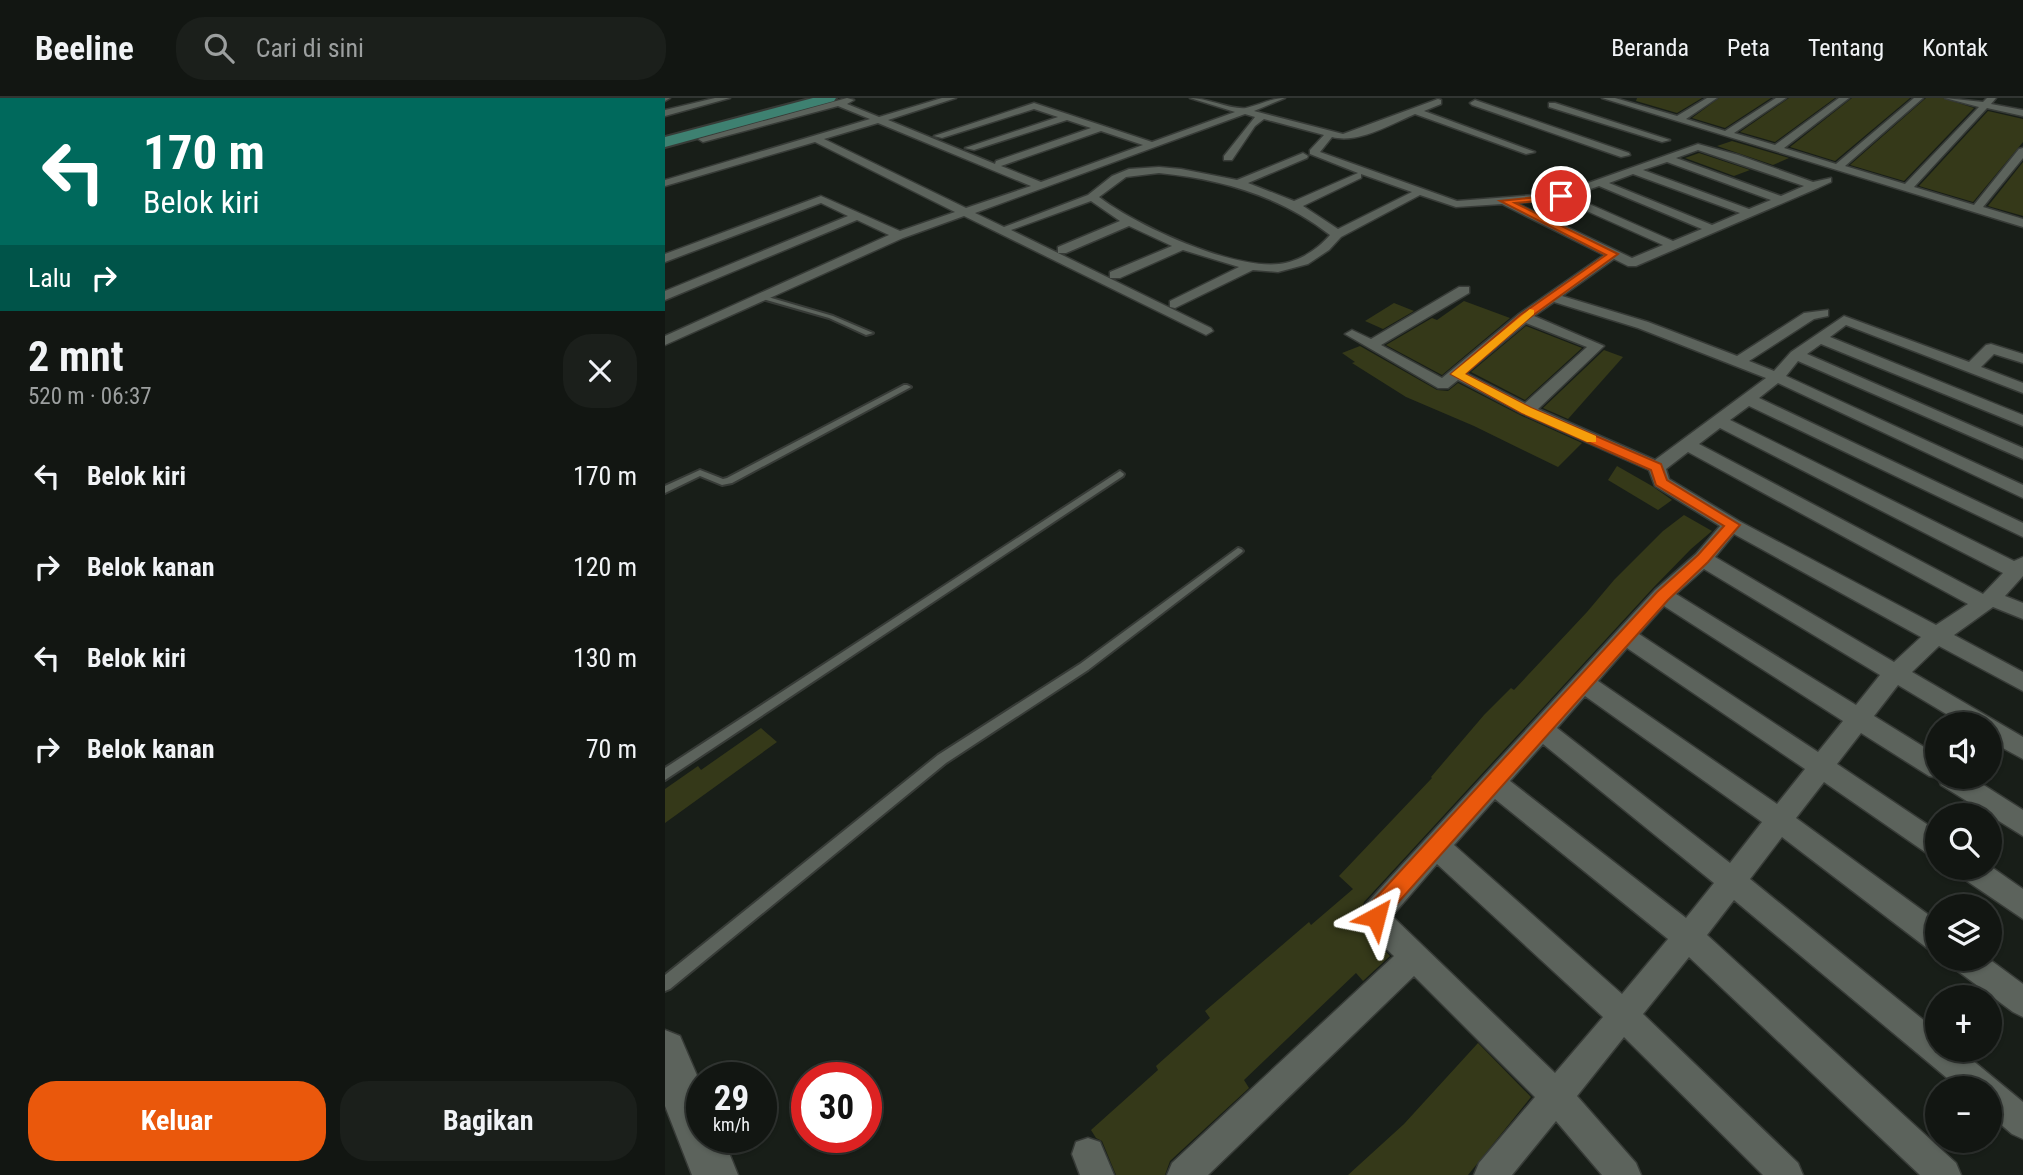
<!DOCTYPE html>
<html lang="id">
<meta charset="utf-8">
<style>
body{margin:0;font-family:"Roboto Condensed",sans-serif;background:#1b1f1b;color:#f1f3f6;height:100vh;display:flex;flex-direction:column;font-size:26px;white-space:nowrap}
*{box-sizing:border-box;margin:0}
p{font-size:23px;color:#9c9f9f}
.icon{flex:none;width:38px;height:38px;fill:none;stroke:currentColor;stroke-width:2;stroke-linecap:round;stroke-linejoin:round}
.map{position:relative;flex:1;overflow:hidden}
.details{display:flex;flex-direction:column;background:#121612;width:665px}
.details>*{flex:none}
.guide{background:#00695c;color:#fff;overflow:hidden}
.buttons{position:absolute;left:1260px;top:614px;display:grid;gap:14px}
.buttons a{display:grid;place-items:center;width:77px;height:77px;border-radius:50%;background:#121612;box-shadow:0 2px 5px #0004,0 0 0 2px #313532;font-size:35px}
.speed{position:absolute;left:21px;top:964px;display:flex;gap:14px;font-size:35px;font-weight:700;text-align:center}
.speed>*{display:grid;place-content:center;width:91px;height:91px;border-radius:50%;background:#121612;box-shadow:0 2px 5px #0004,0 0 0 2px #313532;line-height:1}
.speed small{font-size:18px;font-weight:400}
.speed .limit{border:10px solid #d22;background:#fff;color:#111}
.pin{position:absolute;display:grid;place-items:center;width:60px;height:60px;color:#fff;margin:-30px;border:4px solid #fff;border-radius:50%;box-shadow:0 2px 7px #0007}
.me{position:absolute;width:77px;margin:-38px;rotate:38deg;stroke-linejoin:round;filter:drop-shadow(0 0 5px #0008)}
.turn{display:flex;align-items:center;gap:24px;height:147px;padding:0 28px;font-size:32px}
.turn .icon{width:91px;height:91px;stroke-width:2.5}
.turn b{display:block;font-size:49px;line-height:60px}
.then{display:flex;align-items:center;height:66px;padding:0 28px;background:#0003;gap:14px;font-size:26px}
.round{display:grid;place-items:center;flex:none;width:74px;height:74px;border-radius:28px;background:#1b1f1b}
.headline{display:flex;align-items:center;justify-content:space-between;height:119px;padding:0 28px}
h1{font-size:42px;font-weight:700;line-height:52px}
.primary-button{display:flex;gap:14px;margin-top:auto;padding:14px 28px}
.primary-button a{flex:1;height:80px;border-radius:28px;background:#ea580c;color:#fff;font-size:28px;font-weight:700;line-height:80px;text-align:center}
.primary-button a+a{background:#1b1f1b;color:#f1f3f6}
ul{padding:0;list-style:none}
li{display:flex;align-items:center;gap:21px;height:91px;padding:0 28px}
li div{flex:1}
li b{display:block;font-size:26px}
li em{font-style:normal}
header{display:flex;align-items:center;gap:42px;box-sizing:border-box;height:98px;padding:0 35px;background:#121612;border-bottom:2px solid #313532}
header strong{font-size:33px}
nav{display:flex;gap:38px;margin-inline-start:auto;font-size:24px}
.search{width:490px;height:63px;background:#1b1f1b;display:flex;align-items:center;gap:18px;box-sizing:border-box;padding:0 24px;border-radius:28px;color:#9c9f9f;font-size:26px}
main{display:flex;flex:1;min-height:0}
.map>svg:first-child{display:block}
</style>
<header>
<strong>Beeline</strong>
<div class="search"><svg class="icon" aria-label="search" viewBox="0 0 24 24"><circle cx="10" cy="10" r="6"/><path d="M15 15l6 6"/></svg>Cari di sini</div>
<nav><a>Beranda</a><a>Peta</a><a>Tentang</a><a>Kontak</a></nav>
</header>
<main>
<section class="details">
<div class="guide">
<div class="turn"><svg class="icon" aria-label="left" viewBox="0 0 24 24"><path d="M17 20v-9H6M10 6l-5 5 5 5"/></svg><div><b>170 m</b>Belok kiri</div></div>
<div class="then">Lalu<svg class="icon" aria-label="right" viewBox="0 0 24 24"><path d="M7 20v-9h11M14 6l5 5-5 5"/></svg></div>
</div>
<div class="headline"><div><h1>2 mnt</h1><p>520 m · 06:37</p></div><a class="round"><svg class="icon" aria-label="close" viewBox="0 0 24 24"><path d="M6 6l12 12M18 6L6 18"/></svg></a></div>
<ul>
<li><svg class="icon" aria-label="left" viewBox="0 0 24 24"><path d="M17 20v-9H6M10 6l-5 5 5 5"/></svg><div><b>Belok kiri</b></div><em>170 m</em></li>
<li><svg class="icon" aria-label="right" viewBox="0 0 24 24"><path d="M7 20v-9h11M14 6l5 5-5 5"/></svg><div><b>Belok kanan</b></div><em>120 m</em></li>
<li><svg class="icon" aria-label="left" viewBox="0 0 24 24"><path d="M17 20v-9H6M10 6l-5 5 5 5"/></svg><div><b>Belok kiri</b></div><em>130 m</em></li>
<li><svg class="icon" aria-label="right" viewBox="0 0 24 24"><path d="M7 20v-9h11M14 6l5 5-5 5"/></svg><div><b>Belok kanan</b></div><em>70 m</em></li>
</ul>
<div class="primary-button"><a>Keluar</a><a>Bagikan</a></div>
</section>
<div class="map">
<svg width="1358" height="1077" viewBox="0 0 1358 1077">
<rect width="100%" height="100%" fill="#181e18"/>
<!-- building -->
<g fill="#353919">
<polygon points="972,0 1037,0 1012,15 971,3"/>
<polygon points="1054,0 1106,0 1060,30 1027,20"/>
<polygon points="1124,0 1170,0 1110,44 1075,34"/>
<polygon points="1187,0 1245,0 1170,63 1125,49"/>
<polygon points="1261,0 1278,0 1309,10 1239,83 1185,67"/>
<polygon points="1323,13 1358,21 1358,44 1308,104 1254,88"/>
<polygon points="1067,43 1124,60 1108,67 1052,48"/>
<polygon points="1034,55 1085,72 1069,78 1020,60"/>
<polygon points="1358,64 1358,118 1323,108"/>
<polygon points="799,203 845,220 777,277 721,247 767,220 772,222"/>
<polygon points="729,205 749,213 718,231 700,223"/>
<polygon points="861,228 917,250 860,302 806,274"/>
<polygon points="695,248 772,292 783,293 793,285 855,317 917,345 893,369 809,328 741,299 687,265 690,264 677,255"/>
<polygon points="939,252 958,259 903,321 878,310"/>
<polygon points="952,368 987,388 1007,402 993,412 943,382"/>
<polygon points="1019,417 1047,433 1026,451 988,490 699,804 696,814 699,830 725,858 698,883 691,875 579,982 584,990 505,1063 500,1077 451,1077 437,1043 431,1040 426,1032 493,972 491,968 545,920 540,913 644,824 646,827 688,791 674,778 767,680 766,679 819,617 846,590 849,592 922,514 949,482 998,433"/>
<polygon points="96,630 112,644 0,725 0,691 33,668 36,672"/>
<polygon points="813,945 866,999 803,1077 683,1077 739,1026"/>
</g>
<g fill="none" stroke-linecap="round" stroke-linejoin="round">
<!-- lane casing -->
<g stroke="#373b37" stroke-width="4">
<g id="lane">
<polygon points="96,197 168,218 208,235 201,237 164,220 94,200 93,199"/>
<polygon points="239,287 242,287 246,289 67,385 57,387 35,378 0,395 0,388 35,372 58,381 62,380"/>
<polygon points="455,373 459,376 458,378 0,682 0,670"/>
<polygon points="573,450 576,451 578,453 576,455 423,572 281,665 5,891 0,893 0,877 273,657 415,566"/>
</g>
</g>
<!-- street casing -->
<g stroke="#373b37" stroke-width="3">
<g id="street">
<polygon points="0,0 5,0 0,3"/>
<polygon points="50,0 65,0 0,18 0,12"/>
<path d="M182,0L189,2L182,6L214,19L277,0H291L223,22L330,66L331,63L426,30L402,22L309,52L300,50L393,19L369,11L277,40L269,38L369,5L487,44L570,14L525,0C542,0 567,12 581,10C595,7 606,0 620,0L589,13L678,36L773,1L776,2V6L759,13L870,54L861,56L750,16C726,26 694,46 667,39L655,54L792,103L895,95L1033,46L1073,57L1148,84L1166,80V84L1153,90L971,168H963L949,161L897,198L983,224L1072,258L1139,215L1163,212V218L1149,221L1084,263L1109,273L1126,254L1179,218L1304,264L1321,247L1326,246L1358,256V265L1329,256L1316,269L1358,285V295L1181,227L1165,239L1358,317V328L1156,246L1142,256L1358,350V361L1133,263L1121,278L1358,387V400L1113,285L1094,300L1358,425V439L1084,308L1065,322L1349,463L1358,459V478L1340,498L1358,505V521L1328,509L1289,537L1358,574V593L1274,548L1247,574L1358,639V661L1325,643V626H1298L1233,587L1209,618L1272,657V679H1306L1358,712V738L1276,687L1273,680L1264,678L1196,635L1172,666L1272,733V759L1263,756L1159,684L1131,720L1272,823V854L1262,850L1117,739L1085,781L1272,933V952H1295L1358,1004V1041L1347,1036L1325,1017V990H1294L1069,802L1042,837L1291,1065L1296,1077H1255L1024,859L978,916L1133,1065L1138,1077H1098L959,939L912,998L971,1065L976,1077H937L891,1023L847,1077H809L814,1065L870,999L749,878L543,1077H502L507,1065L729,858C714,843 692,829 701,806L990,492L1031,456L1055,428L990,388L984,372L856,315L793,282L783,290H773L680,236L687,232L706,241L794,189H804V195L716,247L777,280L854,216L939,157L837,106L791,109L755,97L676,139L664,152L643,166L613,174L588,172L510,210L505,209V203L574,169L518,152L455,180H445V174L507,148L464,128L401,155H393V149L455,123L426,103L346,132L546,230L548,233L541,237L299,118L238,140L0,247V238L224,137L192,122L0,202V193L183,118L156,105L0,164V156L156,98L235,133L290,114L150,44L0,88V82L205,21L173,8L38,44L33,41ZM580,16L590,19L559,58V62H567L590,28L599,21L659,37L645,52V56L693,75L629,103L583,85L642,60L643,58L638,55L572,82L516,71L494,69L464,71L447,78L423,97L339,129L310,115ZM213,25L366,88L301,110L159,41ZM436,33L478,47L376,84L336,68ZM1033,52L1139,88L1116,98L1011,60ZM1002,64L1106,102L1084,111L978,72ZM494,75C556,81 615,98 665,137C653,151 634,164 614,166C566,171 472,128 434,99L461,79ZM696,76L747,94L673,131L638,108L696,80ZM968,76L1075,115L1047,127L944,85ZM934,88L1037,131L1008,143L906,98ZM895,101L998,147L967,160L851,105ZM889,204L973,230L1101,280L990,362L873,311L939,248L869,218ZM861,225L922,249L860,305L801,275ZM1055,330L1338,475L1318,496L1034,346ZM1023,354L1303,506L1271,527L1074,423L1004,381L1001,371ZM1069,436L1256,539L1229,564L1050,459ZM1039,471L1215,577L1191,607L1011,496ZM999,508L1178,623L1153,654L974,536ZM962,550L1140,671L1112,706L933,583ZM920,598L1097,724L1065,765L892,630ZM878,646L1049,785L1021,820L845,683ZM830,701L1003,841L957,896L789,747ZM772,766L938,919L890,975L727,818Z"/>
<polygon points="937,0 950,0 1012,18 1042,0 1052,0 1021,21 1060,33 1111,0 1121,0 1069,35 1110,47 1174,0 1184,0 1119,50 1171,66 1249,0 1258,0 1180,68 1240,86 1314,9 1280,0 1318,4 1322,0 1331,0 1326,6 1358,12 1358,18 1322,10 1249,89 1309,107 1354,51 1358,50 1358,60 1318,109 1358,121 1358,129"/>
<polygon points="810,2 964,55 965,57 956,59 807,7 805,5"/>
<polygon points="884,5 890,5 1005,42 997,44 884,9"/>
<polygon points="1325,768 1358,791 1358,821 1296,779 1292,770"/>
<polygon points="1286,861 1324,861 1358,886 1358,919 1348,914 1290,871"/>
<polygon points="423,1040 435,1044 449,1077 415,1077 407,1056 411,1044"/>
</g>
</g>
<!-- secondary casing -->
<g stroke="#373b37" stroke-width="3">
<polygon id="secondary" points="0,932 15,938 37,989 37,1040 58,1040 73,1077 27,1077 0,1008"/>
</g>
<!-- primary casing -->
<g stroke="#373b37" stroke-width="4">
<polygon id="primary" points="148,0 171,0 169,3 0,49 0,39"/>
</g>
<!-- lane -->
<use href="#lane" fill="#5c635c" fill-rule="evenodd"/>
<!-- street -->
<use href="#street" fill="#5c635c" fill-rule="evenodd"/>
<!-- secondary -->
<use href="#secondary" fill="#5c635c" fill-rule="evenodd"/>
<!-- primary -->
<use href="#primary" fill="#3e8171" fill-rule="evenodd"/>
</g>
<!-- route -->
<polygon fill="#ea580c" stroke="#983908" stroke-width="2" points="899,96 896,101 850,105 953,156 863,221 800,276 866,310 996,366 1002,382 1075,427 1043,464 1003,502 721,818 718,826 711,829 703,826 700,819 706,805 992,494 1033,457 1059,428 991,387 986,372 857,315 786,276 855,217 941,157 835,103"/>
<!-- slow -->
<polygon fill="#f59e0b" points="865,211 869,212 869,216 800,276 866,310 931,338 931,344 922,344 857,315 786,276"/>
</svg>
<div class="buttons">
<a><svg class="icon" aria-label="sound" viewBox="0 0 24 24"><path d="M4 9h4l5-4v14l-5-4H4zM17 9q2 3 0 6"/></svg></a>
<a><svg class="icon" aria-label="search" viewBox="0 0 24 24"><circle cx="10" cy="10" r="6"/><path d="M15 15l6 6"/></svg></a>
<a><svg class="icon" aria-label="layers" viewBox="0 0 24 24"><path d="M12 4l9 5-9 5-9-5zM3 14l9 5 9-5"/></svg></a>
<a>+</a>
<a>−</a>
</div>
<div class="speed"><div>29<small>km/h</small></div><div class="limit">30</div></div>
<div class="pin" style="left:896px;top:98px;background:#d93025"><svg class="icon" aria-label="arrive" viewBox="0 0 24 24"><path d="M6 21V4h12l-3 4 3 4H6"/></svg></div>
<svg class="me" style="left:711px;top:819px" viewBox="-20 -20 40 40"><path d="M0-17L14 15 0 8-14 15z" fill="#ea580c" stroke="#fff" stroke-width="4"/></svg>
</div>
</main>
